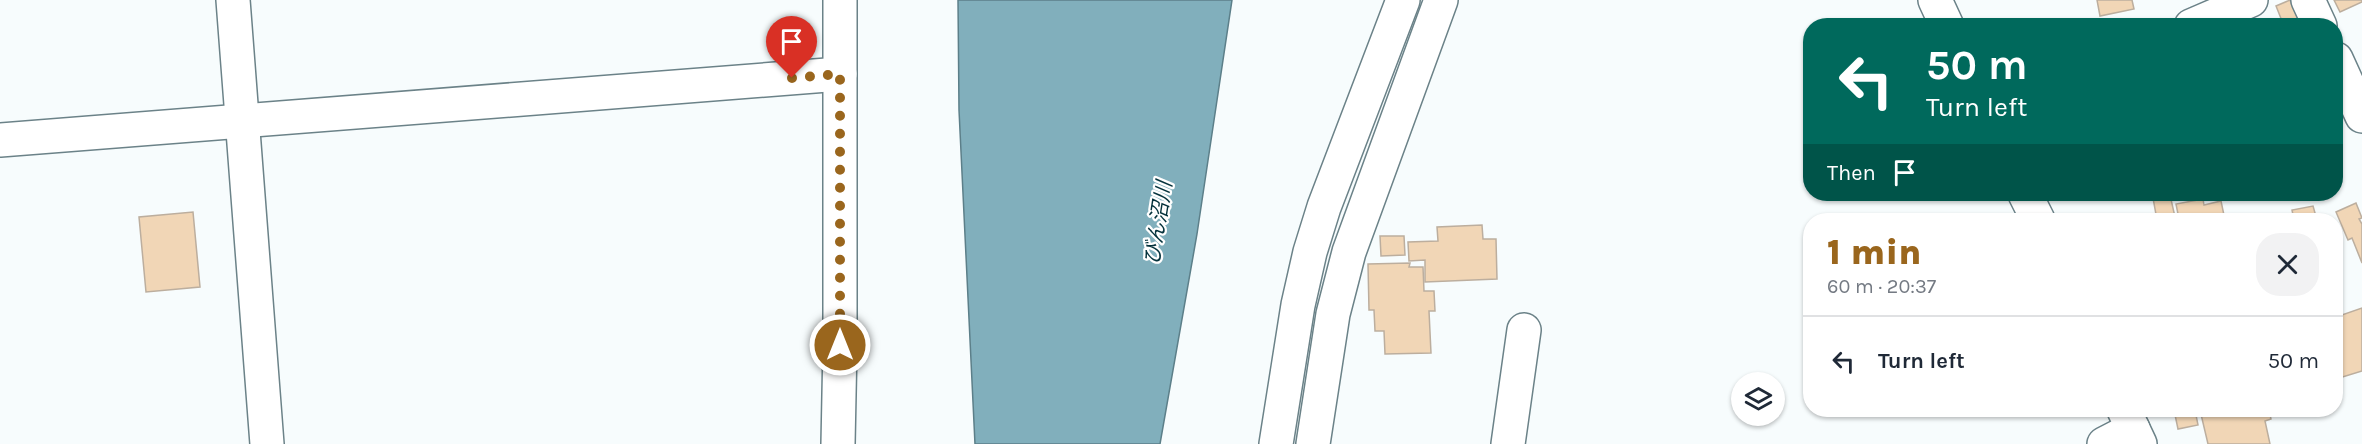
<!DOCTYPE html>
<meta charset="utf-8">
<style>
body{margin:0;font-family:Karla,"Noto Sans JP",sans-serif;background:#f2f2f3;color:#1f2937;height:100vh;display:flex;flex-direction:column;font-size:22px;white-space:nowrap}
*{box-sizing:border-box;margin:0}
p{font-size:20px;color:#747a83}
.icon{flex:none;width:33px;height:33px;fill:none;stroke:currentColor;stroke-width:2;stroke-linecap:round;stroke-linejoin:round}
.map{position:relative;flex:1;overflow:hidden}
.panel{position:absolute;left:1803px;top:213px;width:540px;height:204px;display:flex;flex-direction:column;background:#fff;border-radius:24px;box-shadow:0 2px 4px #0004}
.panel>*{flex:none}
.hud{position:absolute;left:1803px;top:18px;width:540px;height:183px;border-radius:24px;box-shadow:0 2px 4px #0004;background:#00695c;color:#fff;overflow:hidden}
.fabs{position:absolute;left:1731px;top:372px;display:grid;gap:12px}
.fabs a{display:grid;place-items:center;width:54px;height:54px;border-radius:50%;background:#fff;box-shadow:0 2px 4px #0004;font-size:30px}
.pin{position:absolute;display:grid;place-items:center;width:51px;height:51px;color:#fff;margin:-62px -26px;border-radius:50% 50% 50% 0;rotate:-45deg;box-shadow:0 0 6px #0007}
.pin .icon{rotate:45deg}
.me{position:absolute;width:66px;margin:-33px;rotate:0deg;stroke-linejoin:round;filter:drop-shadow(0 0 4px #0008)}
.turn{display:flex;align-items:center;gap:21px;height:126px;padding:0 24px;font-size:27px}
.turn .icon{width:78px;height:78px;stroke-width:2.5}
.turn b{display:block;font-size:42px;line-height:51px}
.then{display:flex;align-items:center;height:57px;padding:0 24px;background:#0003;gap:12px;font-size:22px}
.round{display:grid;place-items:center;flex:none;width:63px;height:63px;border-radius:24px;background:#f2f2f3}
.summary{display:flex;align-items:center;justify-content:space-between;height:102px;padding:0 24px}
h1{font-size:36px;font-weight:800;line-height:45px;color:#9a661d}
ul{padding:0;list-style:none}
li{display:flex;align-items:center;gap:18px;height:90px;padding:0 24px;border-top:2px solid #e0e1e3}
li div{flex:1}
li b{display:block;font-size:22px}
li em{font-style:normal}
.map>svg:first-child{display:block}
</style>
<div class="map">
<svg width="2362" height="444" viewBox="0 0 2362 444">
<rect width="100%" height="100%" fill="#f7fcfd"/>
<!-- water -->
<polygon fill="#81afbc" stroke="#5c7f89" stroke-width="1.5" points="958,0 1232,0 1197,234 1160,444 975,444 959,110"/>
<!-- building -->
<g fill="#f1d6b6" stroke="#bcae9e" stroke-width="1.5">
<polygon points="2097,0 2132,0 2134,9 2100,16"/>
<polygon points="2290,0 2301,26 2284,26 2276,6"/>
<polygon points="2334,0 2362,0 2362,2 2340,12"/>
<polygon points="2170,195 2175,217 2157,220 2153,198"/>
<polygon points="2203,199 2204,205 2221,201 2225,220 2170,220 2179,219 2176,204"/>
<polygon points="2356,203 2362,218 2359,219 2362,224 2362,263 2352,238 2348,240 2336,212"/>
<polygon points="2313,206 2317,220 2294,220 2292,210"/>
<polygon points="193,212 200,287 146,292 139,217"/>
<polygon points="1482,225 1483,239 1496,239 1497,279 1425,282 1425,260 1409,261 1408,242 1438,241 1437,227"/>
<polygon points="1380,236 1404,236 1405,255 1381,256"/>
<polygon points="1410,263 1409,267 1423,267 1424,291 1434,291 1435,311 1429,311 1431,353 1385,354 1384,331 1375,331 1374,310 1369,310 1368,264"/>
<polygon points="2362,308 2362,371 2336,379 2336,317"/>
<polygon points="2174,410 2195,410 2198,425 2178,429"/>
<polygon points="2200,410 2269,410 2271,419 2265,421 2270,444 2208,444"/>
</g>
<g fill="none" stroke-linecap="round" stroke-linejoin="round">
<!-- minor casing -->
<g stroke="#6b8288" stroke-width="36">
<g id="minor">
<polyline points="233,0 267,444"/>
<polyline points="1935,0 1947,26"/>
<polyline points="2308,0 2320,26"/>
<polyline points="2191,26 2251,0"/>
<polyline points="2336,59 2362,116"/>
<polyline points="0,140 840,74"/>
<polyline points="2025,194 2038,220"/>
<polyline points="2124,410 2140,444"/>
<polyline points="838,444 840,345 840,0"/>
<polyline points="1276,444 1298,305 1310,252 1324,207 1403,0"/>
<polyline points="1313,444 1333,314 1349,252 1441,0"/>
<polyline points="1508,444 1524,330"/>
<polyline points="2104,444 2133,429"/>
</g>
</g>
<!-- minor -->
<use href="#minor" stroke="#fff" stroke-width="33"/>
</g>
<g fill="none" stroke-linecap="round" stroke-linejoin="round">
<!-- route -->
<polyline stroke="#9a661d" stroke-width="10" stroke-dasharray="0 18" points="792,78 840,74 840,345"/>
</g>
<g text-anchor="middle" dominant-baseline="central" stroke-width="4.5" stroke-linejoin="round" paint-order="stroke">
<!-- water labels -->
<g font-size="21" font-style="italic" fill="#04323c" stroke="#fff">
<text transform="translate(1158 223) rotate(-81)">びん沼川</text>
</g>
</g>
</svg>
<div class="fabs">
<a><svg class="icon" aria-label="layers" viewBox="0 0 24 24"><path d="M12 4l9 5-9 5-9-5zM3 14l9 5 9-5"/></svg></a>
</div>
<div class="pin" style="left:792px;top:78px;background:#d93025"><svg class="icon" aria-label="arrive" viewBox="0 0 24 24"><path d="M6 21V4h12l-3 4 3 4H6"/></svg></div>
<svg class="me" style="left:840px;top:345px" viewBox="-20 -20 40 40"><circle r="17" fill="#9a661d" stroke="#fff" stroke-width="3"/><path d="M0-11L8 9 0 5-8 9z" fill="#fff"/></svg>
<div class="hud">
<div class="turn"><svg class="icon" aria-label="left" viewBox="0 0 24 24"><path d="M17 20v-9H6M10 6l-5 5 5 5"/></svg><div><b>50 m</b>Turn left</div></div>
<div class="then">Then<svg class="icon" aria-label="arrive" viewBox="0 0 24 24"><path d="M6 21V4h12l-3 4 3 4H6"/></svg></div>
</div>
<section class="panel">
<div class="summary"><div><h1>1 min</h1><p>60 m · 20:37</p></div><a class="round"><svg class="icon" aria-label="close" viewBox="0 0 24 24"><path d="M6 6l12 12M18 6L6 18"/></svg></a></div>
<ul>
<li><svg class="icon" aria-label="left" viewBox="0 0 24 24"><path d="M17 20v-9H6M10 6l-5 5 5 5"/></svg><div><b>Turn left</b></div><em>50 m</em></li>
</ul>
</section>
</div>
